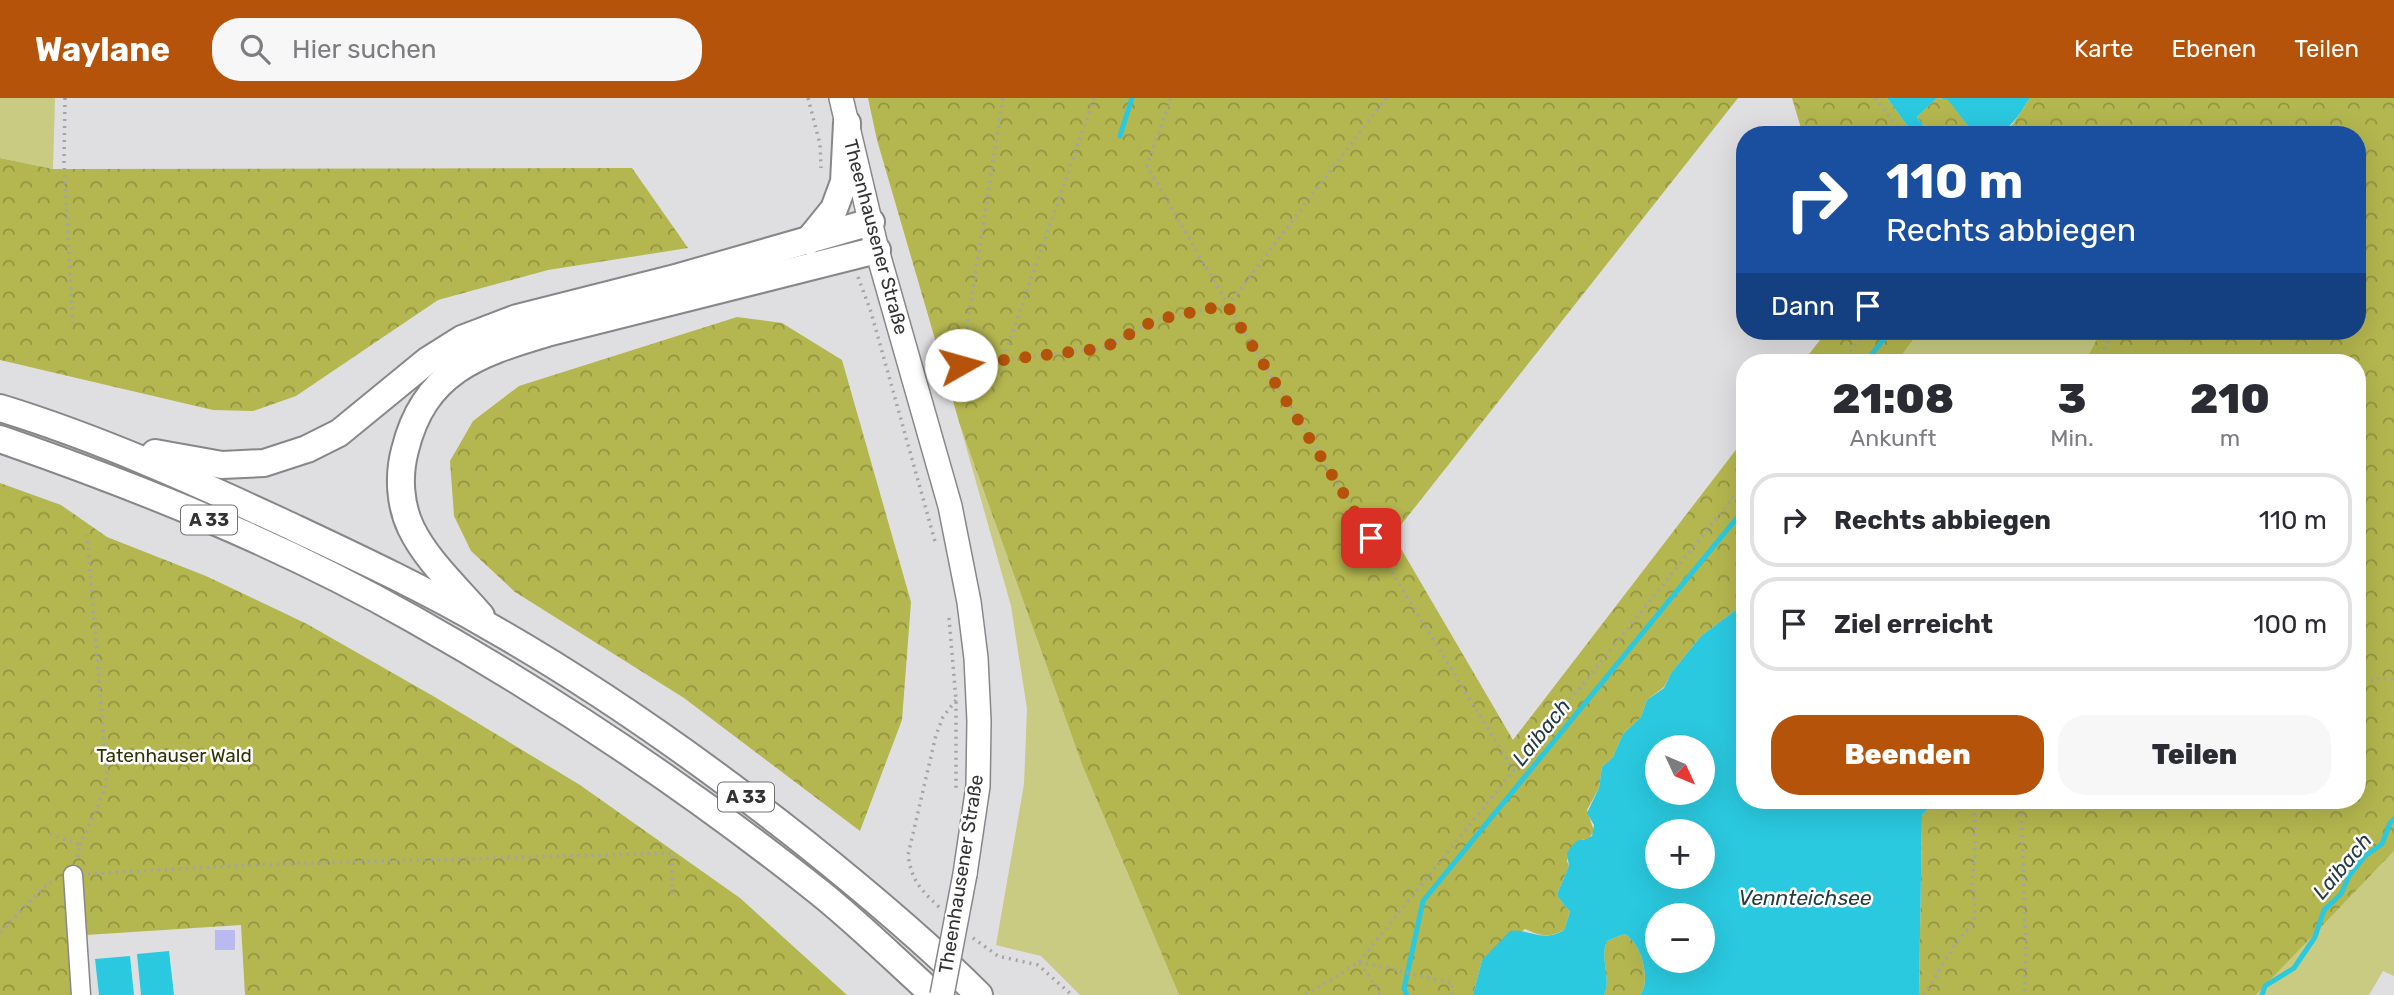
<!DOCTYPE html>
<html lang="de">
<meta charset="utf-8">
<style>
body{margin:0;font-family:Rubik,sans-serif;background:#f7f7f7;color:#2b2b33;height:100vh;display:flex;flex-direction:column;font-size:26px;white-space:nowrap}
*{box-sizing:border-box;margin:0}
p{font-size:23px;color:#7c7c81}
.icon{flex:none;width:38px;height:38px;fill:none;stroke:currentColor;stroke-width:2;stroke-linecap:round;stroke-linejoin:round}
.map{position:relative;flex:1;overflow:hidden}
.panel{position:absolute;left:1736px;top:256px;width:630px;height:455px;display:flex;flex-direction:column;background:#fff;border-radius:28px;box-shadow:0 7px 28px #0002}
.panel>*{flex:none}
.hud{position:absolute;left:1736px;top:28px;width:630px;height:214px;border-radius:28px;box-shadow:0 7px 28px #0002;background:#1a4fa0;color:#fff;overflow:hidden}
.needle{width:46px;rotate:134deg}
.tools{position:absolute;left:1645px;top:637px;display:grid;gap:14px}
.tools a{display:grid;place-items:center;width:70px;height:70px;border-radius:50%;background:#fff;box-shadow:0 7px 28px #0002;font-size:35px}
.pin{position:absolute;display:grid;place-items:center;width:60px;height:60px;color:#fff;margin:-30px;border-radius:14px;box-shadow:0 4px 10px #0006}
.me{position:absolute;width:77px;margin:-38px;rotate:83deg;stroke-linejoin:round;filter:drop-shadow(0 0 5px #0008)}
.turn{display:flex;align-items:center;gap:24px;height:147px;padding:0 35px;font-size:32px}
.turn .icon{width:91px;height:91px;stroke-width:2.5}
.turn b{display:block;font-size:49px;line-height:60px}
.then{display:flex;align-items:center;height:66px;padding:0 35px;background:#0003;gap:14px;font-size:26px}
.eta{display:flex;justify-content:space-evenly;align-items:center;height:119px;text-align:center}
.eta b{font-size:42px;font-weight:800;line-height:49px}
.action{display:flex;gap:14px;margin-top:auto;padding:14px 35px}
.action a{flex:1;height:80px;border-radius:28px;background:#b45309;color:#fff;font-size:28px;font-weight:800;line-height:80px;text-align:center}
.action a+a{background:#f7f7f7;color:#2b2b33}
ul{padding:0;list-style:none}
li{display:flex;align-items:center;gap:21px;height:94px;margin:0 14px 10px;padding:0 21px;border:4px solid #e1e1e2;border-radius:28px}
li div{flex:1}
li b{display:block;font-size:26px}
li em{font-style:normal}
header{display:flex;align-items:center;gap:42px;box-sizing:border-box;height:98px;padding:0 35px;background:#b45309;color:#fff}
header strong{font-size:33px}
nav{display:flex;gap:38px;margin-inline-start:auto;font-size:24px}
.search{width:490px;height:63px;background:#f7f7f7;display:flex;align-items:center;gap:18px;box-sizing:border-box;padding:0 24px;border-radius:28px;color:#7c7c81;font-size:26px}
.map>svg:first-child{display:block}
</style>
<header>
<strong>Waylane</strong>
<div class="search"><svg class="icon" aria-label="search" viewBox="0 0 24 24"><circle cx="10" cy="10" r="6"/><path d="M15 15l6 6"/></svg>Hier suchen</div>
<nav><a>Karte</a><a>Ebenen</a><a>Teilen</a></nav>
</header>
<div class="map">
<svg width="2394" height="897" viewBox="0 0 2394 897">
<defs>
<pattern id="forest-crowns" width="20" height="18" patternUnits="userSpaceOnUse" patternTransform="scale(1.75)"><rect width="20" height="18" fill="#b4b64f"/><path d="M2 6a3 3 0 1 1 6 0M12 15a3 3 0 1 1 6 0" fill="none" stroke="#939542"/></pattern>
</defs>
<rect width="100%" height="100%" fill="#dfdfe2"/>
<!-- grass -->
<g fill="#c8cb81">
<polygon points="0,0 55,0 53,71 0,60"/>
<polygon points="1919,233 2101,233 2085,264 1897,264"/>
<polygon points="960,327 1083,669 1179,897 1080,897 1041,858 996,847 1024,686 1027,611 1011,508"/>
<polygon points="2394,753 2394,878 2383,873 2369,897 2256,897"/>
</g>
<!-- forest -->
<g fill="url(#forest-crowns)">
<path d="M868,0H1738L1393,437L1513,642L1745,340V496L1737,511L1701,538L1671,575L1664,589L1647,602L1641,619L1623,636L1613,659L1602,669L1599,690L1587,712L1594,733L1589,741C1571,742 1573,747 1567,763L1569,768L1558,794V799L1570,814L1564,832C1549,840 1540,838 1525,831L1482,862L1473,897H1179L1083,669L960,327L877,42Z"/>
<polygon points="1792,0 1887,0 1914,37 1803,37"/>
<polygon points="1937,0 1948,1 1975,37 1930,37 1917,19"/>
<polygon points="2030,0 2394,0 2394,753 2256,897 1919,897 1922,717 1931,708 1933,702 2357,702 2357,264 2085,264 2101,233 2357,233 2357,37 1997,37 2013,26"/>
<polygon points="0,60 53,71 632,70 688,150 548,172 438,202 296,298 253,313 213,312 0,262"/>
<polygon points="737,219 782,225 842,262 911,504 902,622 860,733 684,600 515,494 471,453 454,418 450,363 473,323 519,288"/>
<polygon points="1827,233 1919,233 1897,264 1803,264"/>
<polygon points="0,385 61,407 107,439 206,478 307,526 433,598 580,687 740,800 847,897 245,897 241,827 86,837 90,897 0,897"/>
<path d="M1624,836C1641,843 1652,883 1640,897H1604C1612,880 1599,860 1607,843Z"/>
</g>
<!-- water -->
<g fill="#2ac9df" fill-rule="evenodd">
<polygon points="1887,0 1937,0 1917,19 1930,37 1914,37"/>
<path d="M1940,0H2030C2012,27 2009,37 1975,37L1948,2Z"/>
<path d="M1745,496V702H1933L1931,708L1922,717L1919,897H1640C1652,883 1641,843 1624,836L1607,843C1599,860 1612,880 1604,897H1473L1482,862L1510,833C1533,831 1542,845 1564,832L1570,814L1558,799V794L1569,768L1567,755C1580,734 1579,747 1592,738L1594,727L1587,715L1599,690L1602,669L1613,659L1623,636L1641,619L1647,602L1664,590L1671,575L1701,538L1737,511ZM1703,649V695H1657V649ZM1657,733H1703V779H1657ZM1657,817H1703V863H1657Z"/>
<polygon points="169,853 174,897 141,897 137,856"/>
<polygon points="130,858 134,897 99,897 95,861"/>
</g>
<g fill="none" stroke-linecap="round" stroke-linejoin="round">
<!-- stream -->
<g stroke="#2ac9df" stroke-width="5">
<polyline points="1120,38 1132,0"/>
<polyline points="1865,264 1891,233"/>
<polyline points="1407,897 1404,891 1423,803 1745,410"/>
<polyline points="2262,897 2265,888 2294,870 2315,839 2324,812 2341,796 2349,778 2365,758 2382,746 2390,725 2394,721"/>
</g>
</g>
<!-- building -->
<rect fill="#bbbaf0" x="215" y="832" width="20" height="20"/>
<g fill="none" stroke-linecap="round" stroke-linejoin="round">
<!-- minor casing -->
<g stroke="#87878a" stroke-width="21">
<polyline id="minor" points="73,777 81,897"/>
</g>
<!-- major casing -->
<g stroke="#87878a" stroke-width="26">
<polyline id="major" points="841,0 877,152 950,408 969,504 976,560 979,623 978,688 965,776"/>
</g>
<!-- highway casing -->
<g stroke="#87878a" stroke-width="30">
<g id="highway">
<polyline points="808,143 834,111 844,84 847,25"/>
<path d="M0,310C98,340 191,382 284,425C354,458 423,490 490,529C601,592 705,666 805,745C865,793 925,843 979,897"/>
<path d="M0,341C141,390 283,447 413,521C555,601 692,693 819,794C859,826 896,863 934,897"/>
<polyline points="155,355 222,367 264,365 307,351 339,335 427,263 462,241 517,220 679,179 871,124"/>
<path d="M481,518C457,490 427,463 411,430C400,407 398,378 405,352C424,274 476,256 547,235L877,152"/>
</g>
</g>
<!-- path -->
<g stroke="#a4a4a6" stroke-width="3.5" stroke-dasharray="2 5" stroke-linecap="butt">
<polyline points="65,0 64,64 73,229"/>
<polyline points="808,0 820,46 821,70"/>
<polyline points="1003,0 961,267 1003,262"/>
<polyline points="1094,0 1003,262 1104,250 1155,222 1228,207 1147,68 1171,0"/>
<polyline points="1386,0 1228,207 1514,673"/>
<polyline points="1875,0 1904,37"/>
<polyline points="858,179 871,214 936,447"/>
<polyline points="1841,264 1867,233"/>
<polyline points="2098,264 2113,233"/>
<polyline points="949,520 956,602 956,690"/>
<polyline points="2357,586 2381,580 2394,581"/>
<polyline points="2021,702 2026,853 2024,897"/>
<polyline points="50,736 80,747 77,762"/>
<polyline points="80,747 103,696 107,678 87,437"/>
<polyline points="88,776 248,767 672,755 672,798"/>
<path d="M939,809C920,791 912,783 908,757L936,637L943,619L956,602"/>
<polyline points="0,834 48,785 56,782"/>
<polyline points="973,840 998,858 1038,867 1072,897"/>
<polyline points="1359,864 1452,885 1452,897"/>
<polyline points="1360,865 1381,897"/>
<polyline points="1306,897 1359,864 1745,385"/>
<polyline points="1924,897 1956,845 1974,824 1975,806 1972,784 1975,754 1975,702"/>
</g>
<!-- minor -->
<use href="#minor" stroke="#fff" stroke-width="18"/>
<!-- major -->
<use href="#major" stroke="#fff" stroke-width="23"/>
<!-- highway -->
<use href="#highway" stroke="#fff" stroke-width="26"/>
<!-- major-bridge casing -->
<g stroke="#87878a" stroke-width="26" stroke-linecap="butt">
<polyline id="major-bridge" points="942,897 965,776"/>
</g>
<!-- major-bridge -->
<use href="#major-bridge" stroke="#fff" stroke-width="23"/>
</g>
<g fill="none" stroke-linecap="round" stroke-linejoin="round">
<!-- route -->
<polyline stroke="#b45309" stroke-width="12" stroke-dasharray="0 21.6" points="961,267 1104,250 1155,222 1227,207 1371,440"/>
</g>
<g text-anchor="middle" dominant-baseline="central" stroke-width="5" stroke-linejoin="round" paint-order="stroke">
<!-- shield labels -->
<g fill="#fff" stroke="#707071" stroke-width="2">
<rect x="181" y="407.5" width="56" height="29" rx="5"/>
<rect x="718" y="684.5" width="56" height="29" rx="5"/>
</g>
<g font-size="18" font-weight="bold" fill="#333334">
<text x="209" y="422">A 33</text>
<text x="746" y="699">A 33</text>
</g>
<!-- street labels -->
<g font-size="19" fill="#333334" stroke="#fff">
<text transform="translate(876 139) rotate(75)">Theenhausener Straße</text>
<text transform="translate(961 776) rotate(-81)">Theenhausener Straße</text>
</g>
<!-- park labels -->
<g font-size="19" fill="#303104" stroke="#fff">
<text x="174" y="657">Tatenhauser Wald</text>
</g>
<!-- water labels -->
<g font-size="21" font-style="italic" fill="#243d41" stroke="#fff">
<text transform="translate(1541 634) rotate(-51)">Laibach</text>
<text transform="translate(2342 768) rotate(-50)">Laibach</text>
<text x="1805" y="799">Vennteichsee</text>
</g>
</g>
</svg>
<div class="tools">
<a><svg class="needle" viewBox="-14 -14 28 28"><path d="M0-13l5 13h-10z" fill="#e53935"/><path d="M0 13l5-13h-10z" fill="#7c7c81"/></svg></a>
<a>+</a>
<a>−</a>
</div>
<div class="pin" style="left:1371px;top:440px;background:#d93025"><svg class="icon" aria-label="arrive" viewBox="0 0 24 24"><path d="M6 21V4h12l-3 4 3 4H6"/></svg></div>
<svg class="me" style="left:961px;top:267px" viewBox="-20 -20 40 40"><circle r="19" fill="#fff"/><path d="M0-13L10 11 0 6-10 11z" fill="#b45309"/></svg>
<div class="hud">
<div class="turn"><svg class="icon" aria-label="right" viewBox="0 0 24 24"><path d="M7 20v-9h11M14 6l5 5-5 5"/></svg><div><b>110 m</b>Rechts abbiegen</div></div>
<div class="then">Dann<svg class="icon" aria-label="arrive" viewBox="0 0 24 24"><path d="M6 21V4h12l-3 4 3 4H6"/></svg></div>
</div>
<section class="panel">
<div class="eta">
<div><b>21:08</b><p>Ankunft</p></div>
<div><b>3</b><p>Min.</p></div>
<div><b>210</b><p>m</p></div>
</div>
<ul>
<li><svg class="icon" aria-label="right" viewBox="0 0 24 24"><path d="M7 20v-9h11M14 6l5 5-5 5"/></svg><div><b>Rechts abbiegen</b></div><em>110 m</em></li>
<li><svg class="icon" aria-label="arrive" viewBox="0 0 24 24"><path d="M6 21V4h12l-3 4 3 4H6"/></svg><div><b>Ziel erreicht</b></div><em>100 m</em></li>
</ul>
<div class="action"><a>Beenden</a><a>Teilen</a></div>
</section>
</div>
